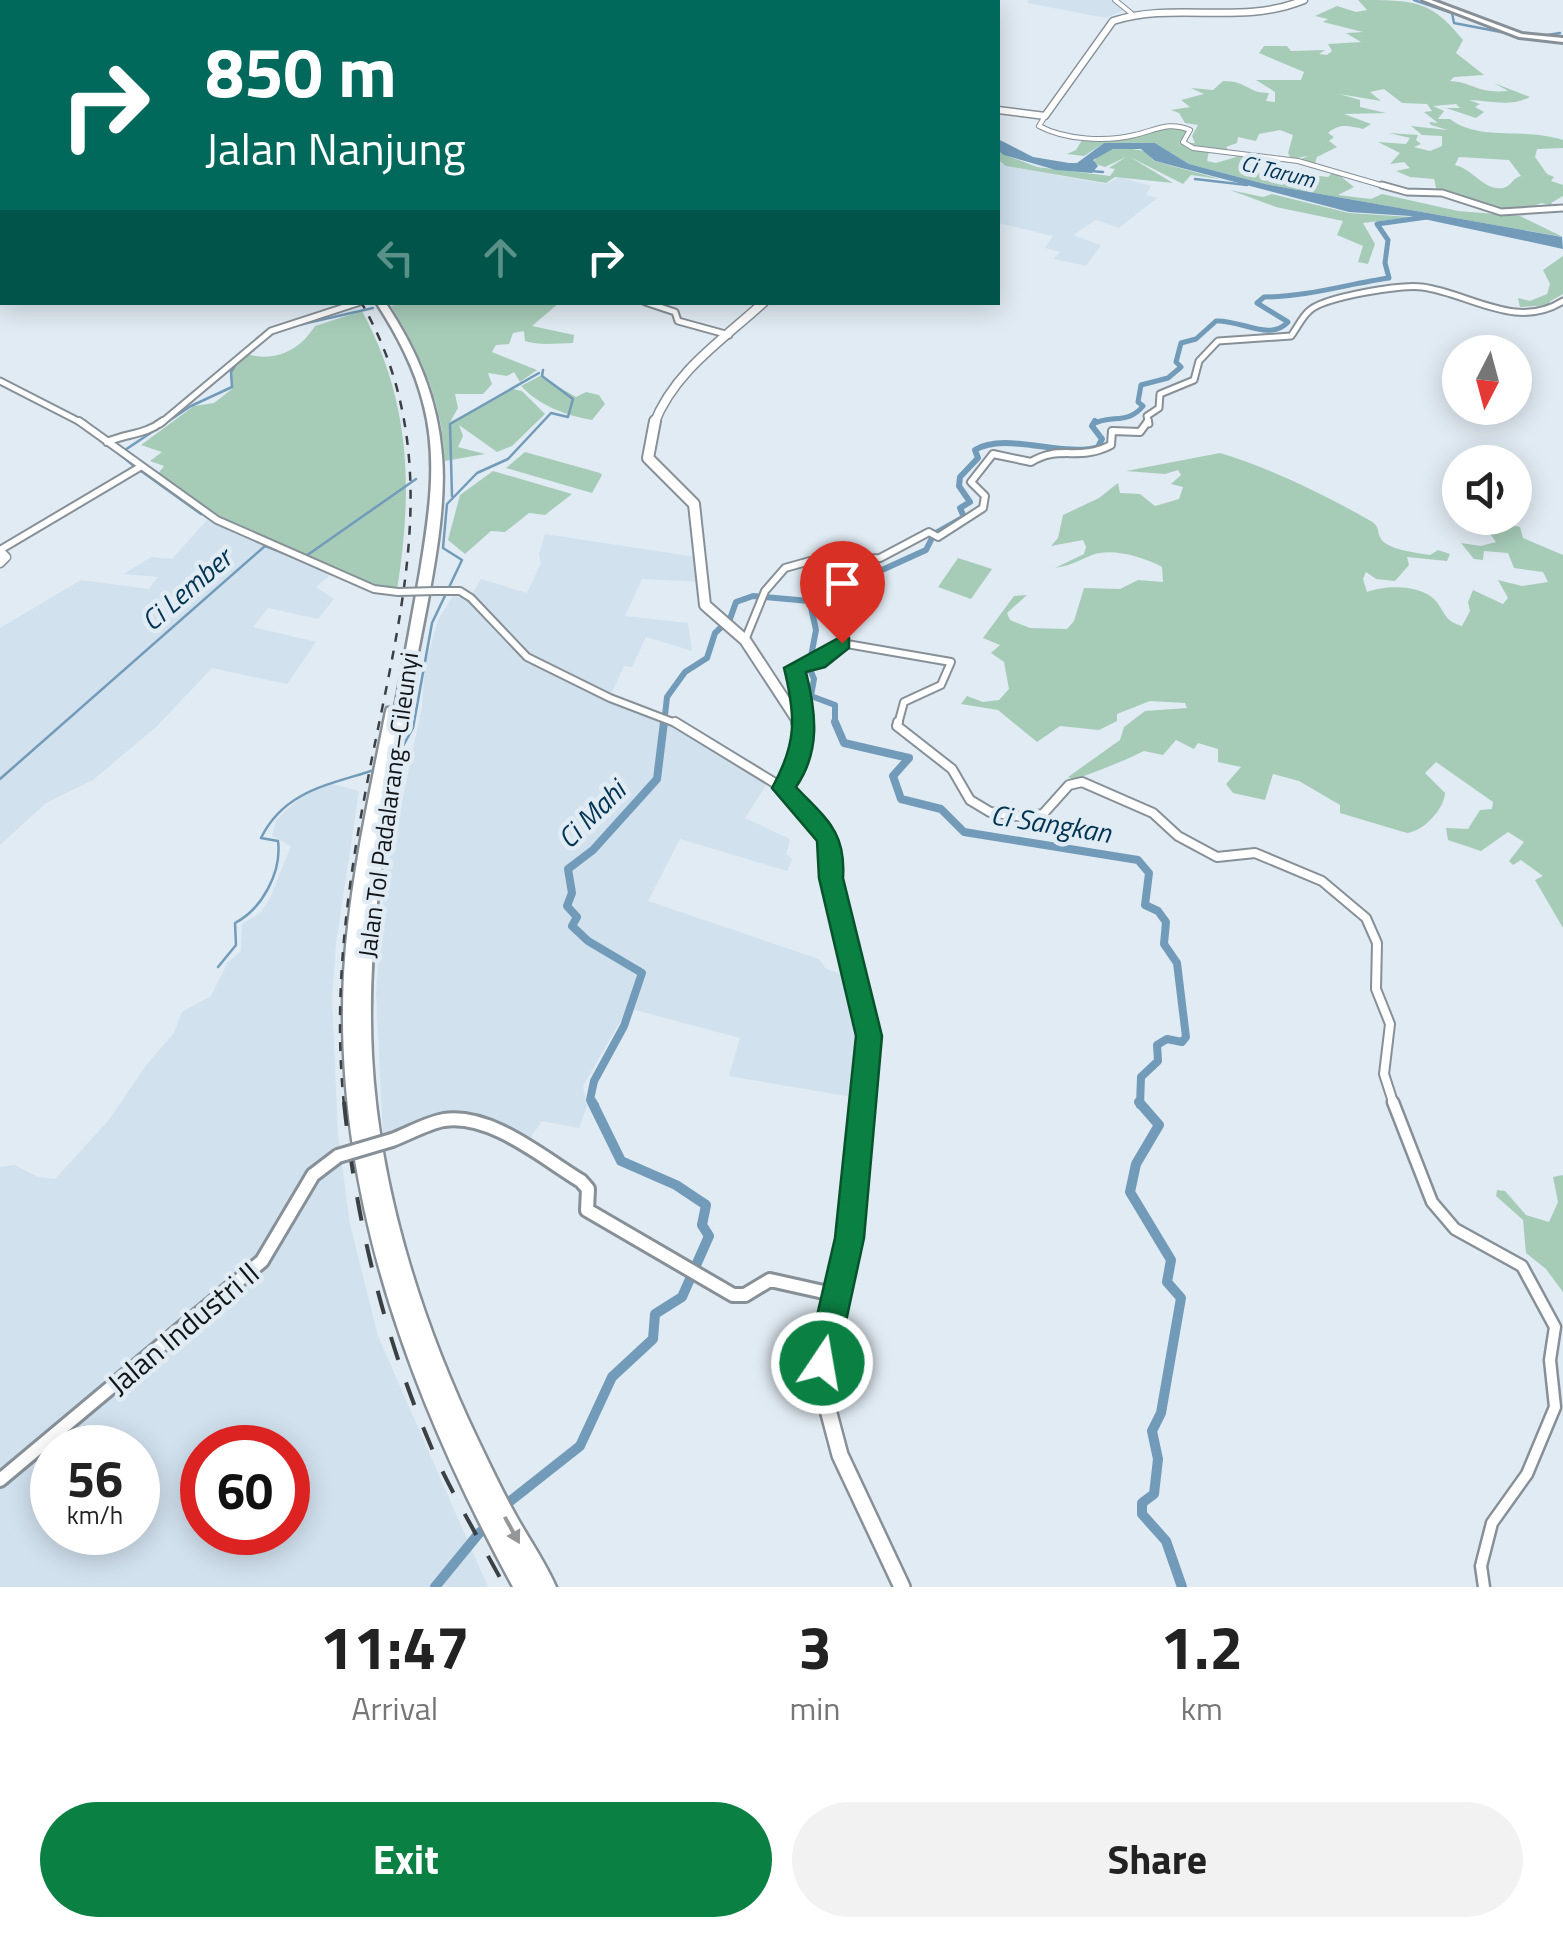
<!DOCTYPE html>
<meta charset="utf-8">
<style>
body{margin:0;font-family:"Titillium Web",sans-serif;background:#f2f2f2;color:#222;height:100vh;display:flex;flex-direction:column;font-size:38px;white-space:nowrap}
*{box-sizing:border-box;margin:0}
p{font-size:32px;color:#767676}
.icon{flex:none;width:55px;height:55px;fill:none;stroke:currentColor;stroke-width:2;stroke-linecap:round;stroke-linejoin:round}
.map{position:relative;height:1587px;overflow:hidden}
.sheet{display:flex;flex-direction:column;background:#fff;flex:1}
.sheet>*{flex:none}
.top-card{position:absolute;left:0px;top:0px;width:1000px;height:305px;box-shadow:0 5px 25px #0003;background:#00695c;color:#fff;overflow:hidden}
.needle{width:65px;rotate:186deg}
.controls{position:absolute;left:1442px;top:335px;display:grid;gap:20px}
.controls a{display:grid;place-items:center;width:90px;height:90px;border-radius:50%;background:#fff;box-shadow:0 5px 25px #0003;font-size:50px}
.speed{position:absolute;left:30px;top:1425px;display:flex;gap:20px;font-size:50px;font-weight:700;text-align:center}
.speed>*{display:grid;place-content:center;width:130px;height:130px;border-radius:50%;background:#fff;box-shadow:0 5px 25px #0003;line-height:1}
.speed small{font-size:25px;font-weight:400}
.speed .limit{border:15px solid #d22;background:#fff;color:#111}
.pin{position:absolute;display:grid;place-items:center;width:85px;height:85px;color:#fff;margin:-102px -42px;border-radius:50% 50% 50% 0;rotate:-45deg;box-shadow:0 0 10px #0007}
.pin .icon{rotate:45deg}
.me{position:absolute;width:110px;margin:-55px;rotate:12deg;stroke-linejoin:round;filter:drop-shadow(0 0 8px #0008)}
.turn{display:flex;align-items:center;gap:35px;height:210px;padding:0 40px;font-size:45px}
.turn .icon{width:130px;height:130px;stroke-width:2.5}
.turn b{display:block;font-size:70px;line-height:85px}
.lanes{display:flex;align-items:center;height:95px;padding:0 40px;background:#0003;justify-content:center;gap:50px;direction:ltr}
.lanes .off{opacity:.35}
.eta{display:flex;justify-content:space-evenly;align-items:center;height:170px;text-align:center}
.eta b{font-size:60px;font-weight:700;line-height:70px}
.action{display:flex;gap:20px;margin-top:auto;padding:20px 40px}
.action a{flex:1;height:115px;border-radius:60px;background:#0b8043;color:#fff;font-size:40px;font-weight:700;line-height:115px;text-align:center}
.action a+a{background:#f2f2f2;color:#222}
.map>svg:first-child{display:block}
</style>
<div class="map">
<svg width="1563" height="1587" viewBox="0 0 1563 1587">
<rect width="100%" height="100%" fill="#e1ebf3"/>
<!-- built -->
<g fill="#d1e1ee" fill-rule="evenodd">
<polygon points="1028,0 1111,0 1124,10 1106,18 1027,3"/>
<polygon points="998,161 1005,166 1106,184 1120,177 1151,186 1146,195 1157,198 1119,228 1096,220 1073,235 1101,245 1086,266 1054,259 1060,252 1045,248 1053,236 998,223"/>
<polygon points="207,520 331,574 316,587 334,599 318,619 268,608 253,627 316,642 287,684 212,668 157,726 93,780 46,803 0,845 0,628 81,580 149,589 158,577 124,574 151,557 172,559"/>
<polygon points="545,534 696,557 703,582 642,579 625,616 688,623 692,651 646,637 632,667 624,666 609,699 674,726 768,782 745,818 790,839 786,854 792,859 787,871 680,839 648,901 819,959 826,969 853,978 864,1035 858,1098 729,1076 740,1038 628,1008 583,1086 587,1106 579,1128 542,1121 528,1141 479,1116 453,1114 383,1136 376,993 385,881 422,707 425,666 438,620 453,596 469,599 481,579 527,593 541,563 539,554"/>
<path d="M333,784L359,791L336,943L332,998L338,1135L350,1224L378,1336L488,1587H0V1167L15,1165L38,1177L55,1179L108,1121L147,1064L174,1033L182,1012L211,996L228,962L241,951L242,924L260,913L270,898L291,846L272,836L276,820L304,794ZM52,1448H138V1532H52ZM202,1448H288V1532H202Z"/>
</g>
<!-- green -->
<g fill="#a6ccb8" fill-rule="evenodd">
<path d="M1358,0C1414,0 1431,0 1463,40L1456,53L1484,75L1454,77L1450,81C1473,82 1477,94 1508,91L1494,83L1530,97C1508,108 1489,100 1469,100L1480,104L1475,107L1484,112L1476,118L1446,108H1460L1456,104L1433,106L1444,111L1438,119H1450C1480,142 1525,127 1563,140V148L1537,149L1535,157L1547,174L1554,177L1551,181L1563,185V196L1551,203L1557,208L1542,203L1521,210L1514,207C1495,218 1458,195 1437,191L1434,179L1410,177L1396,171L1410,168L1404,162L1390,164L1400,153L1378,142L1406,144L1410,138L1389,133L1418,135L1416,140L1421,144L1414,147L1430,151L1442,146V136L1422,135L1411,126L1448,130L1431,125L1429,122L1438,123L1424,112L1432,111L1427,104L1402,103L1384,89L1370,92L1381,101L1339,94L1360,100V107L1386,113L1344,114L1371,124L1363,129C1349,126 1340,123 1328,133L1334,137L1329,141L1337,147L1317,157L1315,163L1299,160L1308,156L1291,159L1288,153L1293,135L1280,130L1259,134L1256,141L1238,137L1237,143L1226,147L1229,151H1209L1207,161L1216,163L1239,156L1259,165L1248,170L1286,182L1302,168L1303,174L1328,177L1334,171L1354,187L1338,195L1371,199L1382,194L1458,211L1520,216L1563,237L1265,184L1189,164L1155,143H1104L1084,156L1067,154L1076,150L1084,137C1100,136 1118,138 1134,135C1152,132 1171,118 1188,132L1179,143H1195L1192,136L1198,125L1185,123L1179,113L1171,110L1190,107L1181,100L1204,94L1191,88L1213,90L1223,81C1248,81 1247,93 1269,93L1266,101L1275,102V92L1256,80H1301L1304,72L1259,53L1264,46H1287L1291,51L1325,50L1319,54L1327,55L1332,51L1328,44L1361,42L1346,33L1363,32L1323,22L1328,19L1315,16L1337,6L1356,12L1367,10ZM1459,157L1509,160L1521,176C1511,179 1512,186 1503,188C1484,191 1473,169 1455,165Z"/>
<path d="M1126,148L1145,151L1154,161L1220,179L1191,175L1183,184L1130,157L1173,183L1115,177L1106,183L1006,166L998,160V152L1037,167L1110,176L1115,169L1109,168L1126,157L1105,167L1093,163C1099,151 1113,148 1126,148Z"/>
<polygon points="1230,190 1263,197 1272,194 1349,213 1413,217 1363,223 1375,244 1368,264 1358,262 1363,246 1337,235 1343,221 1276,207"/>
<polygon points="1563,256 1563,294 1549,302 1553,305 1520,307 1518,298 1530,301 1547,294 1550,284 1543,270"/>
<path d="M404,303H559L532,326L574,335L573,343C557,343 541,346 525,341L524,331L513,333L509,344L496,345L492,352L537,370L520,382L514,372L507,376L488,373L492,384L483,394H455L458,408L450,422L513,389L522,391L545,414L512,446L497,452L459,425L463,436L458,447L485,454L445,461C442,402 422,356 391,306Z"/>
<path d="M362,311C411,402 413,490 397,590L382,589L224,522L157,475L164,466L150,461L162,452L141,445L194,406L214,403L232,389V371L247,354C278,363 301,348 315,326Z"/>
<path d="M540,376L576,397L586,392L599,395L605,404L592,420C565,415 540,406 521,386Z"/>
<polygon points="525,452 600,473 602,475 592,493 506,468"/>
<path d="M1220,453C1270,468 1325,495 1369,520C1379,525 1377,529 1380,537C1385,550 1419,553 1430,555L1438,550L1450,554L1447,561L1407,557L1409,565L1395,581L1376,579L1366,572L1363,579L1367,592C1382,586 1417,583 1434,599C1445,610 1443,621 1462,626L1470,611L1468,602L1473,590L1503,604L1508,598L1498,580L1522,586L1548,582L1543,572L1514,568L1508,553L1484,551L1483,560L1474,559L1461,543L1481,546L1496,542L1490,534L1472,532L1469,527L1504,524L1520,527L1523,538L1563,555V928L1535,880L1543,876L1521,860L1513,865L1509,861L1524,842L1508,832L1481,851L1448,840L1446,828L1468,829L1480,810L1492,809L1493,802L1436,762L1425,773L1445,793C1444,809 1424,831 1407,833L1340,813V805L1299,781L1273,774L1265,800L1233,793L1226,784L1241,767L1218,762V749L1198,743L1194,749L1176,740L1163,755L1144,751C1120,763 1099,770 1074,780L1068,777L1120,740L1124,727L1145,711L1187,708L1185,703L1150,701L1117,714V721L1099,730L1060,726L1037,742L998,710L961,704L967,696L983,702L999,700L1009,689L1004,662L991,653L1000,645L983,638L1014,596L1027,595L1007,613L1010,620L1030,628L1067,629L1074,621L1084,588L1120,589L1138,580L1163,582L1162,567C1145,558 1119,550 1100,553C1089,554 1073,566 1055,568L1084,554L1086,547L1083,540L1051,546L1058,538L1063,515L1099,498L1118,483L1120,493L1140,494L1155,506L1179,499L1183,487L1171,484L1181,475L1178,470L1165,474L1126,471Z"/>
<polygon points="493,471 572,494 545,515 529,513 505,532 491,531 465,554 448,540 460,495"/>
<polygon points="958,558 992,569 971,599 938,587"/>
<polygon points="1563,1175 1563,1292 1546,1269 1526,1253 1523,1220 1496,1196 1497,1190 1505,1191 1526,1215 1549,1222 1558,1202 1553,1177"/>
</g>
<!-- water -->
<polygon fill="#729bb9" points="998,139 1033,157 1069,163 1077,163 1104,143 1155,143 1189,164 1265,184 1562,237 1563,249 1410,216 1349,212 1155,161 1141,149 1113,149 1093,160 1098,166 1092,173 1056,170 1004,155 998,151"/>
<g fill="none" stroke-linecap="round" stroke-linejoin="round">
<!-- stream -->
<g stroke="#729bb9" stroke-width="2.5">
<polyline points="1414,0 1452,13 1454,23 1506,33"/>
<polyline points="76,2 83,0"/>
<polyline points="544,2 548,0"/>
<polyline points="1541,36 1560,33"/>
<polyline points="294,326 373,308"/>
<polyline points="125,450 191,406 232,387 231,372 238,361"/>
<polyline points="118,453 134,466"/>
<polyline points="141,471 201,514"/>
<polyline points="452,496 450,424 539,373"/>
<polyline points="306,556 416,479"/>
<polyline points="398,755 413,728 432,623 462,560 443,548 447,504 477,473 508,459 551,413 568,417 573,399 542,376 543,370"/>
<polyline points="0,779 265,546 284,553"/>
<path d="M218,967L236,945L235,923C262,909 282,872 278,841L261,838C284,791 328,785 374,770"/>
</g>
<!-- canal -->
<g stroke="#729bb9" stroke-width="2.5">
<polyline points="1091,171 1103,172"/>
<polyline points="1195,179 1247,185"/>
</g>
<!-- river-far3 -->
<path stroke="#729bb9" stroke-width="5" d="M1093,424C1111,414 1128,425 1143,406L1138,402L1141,385L1168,378L1181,367L1176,362L1181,343L1196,339L1216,321C1239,319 1270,342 1288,322L1257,303L1264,297C1307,297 1347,284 1389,278L1385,263L1388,240L1377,224L1427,217"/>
<!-- river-far2 -->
<g stroke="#729bb9" stroke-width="6">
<polyline points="664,724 667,697 685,672 707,658 715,633 730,619 736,602 753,596 809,601"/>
<path d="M835,724V705L811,696L814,679L809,667L816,630L809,598L839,577L871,575L926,550L934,534L964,517L960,508L970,502L959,486L960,477L978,458L975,450C1005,431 1064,458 1098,447L1102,439L1092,426L1095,421"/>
</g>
<!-- river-far1 -->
<g stroke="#729bb9" stroke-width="8">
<polyline points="835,722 844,743 909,758 893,776 901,799 941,809 964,832 1138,860 1149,873 1145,905 1158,911 1166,922 1164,944 1177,963 1186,1037 1182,1042 1167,1039 1157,1045 1158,1061 1141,1077 1140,1105"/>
<polyline points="595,1105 590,1100 594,1081 624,1026 642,973 588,941 572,926 577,917 567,906 572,893 568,869 593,850 657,779 664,722"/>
</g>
<!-- river -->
<g stroke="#729bb9" stroke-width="10">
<polyline points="1139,1102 1159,1125 1136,1164 1130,1192 1171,1260 1167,1282 1181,1298 1161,1413 1152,1431 1158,1459 1154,1494 1142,1503 1142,1514 1166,1541 1182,1587"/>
<polyline points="509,1502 580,1446 612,1377 653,1339 655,1314 682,1297 709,1236 702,1225 706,1205 676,1185 621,1161 592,1102"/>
<polyline points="435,1587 480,1532"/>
</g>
<!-- tertiary-far4 casing -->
<g stroke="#879097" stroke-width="6">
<g id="tertiary-far4">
<polyline points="1115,0 1131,13"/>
<polyline points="491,2 498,0"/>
<path d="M1045,116L1039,126C1065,140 1106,142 1135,135C1156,130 1169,121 1190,130L1183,142L1193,148L1298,161L1391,188"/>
</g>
</g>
<!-- tertiary-far3 casing -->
<g stroke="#879097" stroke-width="9">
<g id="tertiary-far3">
<polyline points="1382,185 1407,192 1442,193 1501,212 1563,208"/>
<polyline points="645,302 675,312 678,321 729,335"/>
<polyline points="0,381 84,424"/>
<polyline points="160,424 271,331 360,302"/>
<path d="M1149,424L1147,416L1159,408L1160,394L1194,380L1199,361L1218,341L1291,336C1297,328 1302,317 1309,311C1323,297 1402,284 1422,287C1469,293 1516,331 1563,301"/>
</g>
</g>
<!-- tertiary-far2 casing -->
<g stroke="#879097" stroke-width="10">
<g id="tertiary-far2">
<polyline points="79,421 217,520 374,589 398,592"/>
<path d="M107,442C128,433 145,435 163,421"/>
<polyline points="0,550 140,467"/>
<polyline points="436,591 460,591 471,598 527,657 610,698 678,724"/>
<path d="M745,640L765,591L785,568L810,561L880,558L929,532L938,537L983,508L985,496L971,482L993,454L1031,462C1060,444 1078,462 1111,445L1112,431L1140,432L1148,421"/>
<polyline points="801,724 805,712 794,668 818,662 841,643 951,662 941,685 904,702 898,724"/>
</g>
</g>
<!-- tertiary-far1 casing -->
<g stroke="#879097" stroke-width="12">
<g id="tertiary-far1">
<polyline points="675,722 783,788"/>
<polyline points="898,722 897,726 952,769 970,800 990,812 1023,817 1043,814 1069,785 1082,782 1153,813 1178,836 1217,857 1255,853 1322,881 1366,918 1377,943 1376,989 1390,1024 1384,1074 1394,1105"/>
</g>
</g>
<!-- tertiary casing -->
<g stroke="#879097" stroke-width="15">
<polyline id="tertiary" points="1393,1102 1432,1202 1455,1229 1522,1266 1555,1327 1550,1360 1555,1407 1527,1474 1492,1523 1481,1566 1484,1587"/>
</g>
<!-- secondary-far1 casing -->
<g stroke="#879097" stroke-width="11">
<polyline id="secondary-far1" points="0,551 6,557 0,563"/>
</g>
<!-- secondary casing -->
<g stroke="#879097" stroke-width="18">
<g id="secondary">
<path d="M392,1140C408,1134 427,1123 444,1120C491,1113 543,1158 581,1181L588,1189L587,1210L733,1295H745L770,1280L837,1295"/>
<polyline points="0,1480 262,1261 313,1175 338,1156"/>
</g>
</g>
<!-- primary-far4 casing -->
<g stroke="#879097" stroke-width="9">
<path id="primary-far4" d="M998,110L1045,116L1113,21C1176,1 1241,26 1304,0"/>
</g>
<!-- primary-far3 casing -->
<g stroke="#879097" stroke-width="11">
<path id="primary-far3" d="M654,424C674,371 724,339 764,302"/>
</g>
<!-- primary-far2 casing -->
<g stroke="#879097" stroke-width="14">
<polyline id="primary-far2" points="655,421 648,458 694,504 705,605 745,640 800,724"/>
</g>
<!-- primary-far1 casing -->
<g stroke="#879097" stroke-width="18">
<path id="primary-far1" d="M799,722C811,745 795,769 783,789L822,826L830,842L831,878L869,1030L862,1105"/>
</g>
<!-- primary casing -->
<g stroke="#879097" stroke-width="20">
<polyline id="primary" points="862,1102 849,1239 822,1363 822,1387 840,1455 902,1587"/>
</g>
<!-- trunk casing -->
<g stroke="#879097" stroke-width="6">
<polygon id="trunk" points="1423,0 1431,0 1522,34 1563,38 1563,42 1519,37"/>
</g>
<!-- motorway casing -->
<g stroke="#879097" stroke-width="5">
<g id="motorway">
<polygon points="163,0 169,0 170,2 164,2"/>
<rect x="0" y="161" width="2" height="5"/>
<path d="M376,302H385C417,350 438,399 442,456C447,517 428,598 417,658C393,790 365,921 372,1056C379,1188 421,1321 478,1440C491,1467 504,1495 519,1521C531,1542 546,1564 556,1587H513C410,1398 333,1192 344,973C349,885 369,798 386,711L387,708L395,707C404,662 412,617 420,572C429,516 438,461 424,406C415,368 397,335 376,302Z"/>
</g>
</g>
<!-- tertiary-far4 -->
<use href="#tertiary-far4" stroke="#fff" stroke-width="4"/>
<!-- tertiary-far3 -->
<use href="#tertiary-far3" stroke="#fff" stroke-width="5"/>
<!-- tertiary-far2 -->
<use href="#tertiary-far2" stroke="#fff" stroke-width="6"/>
<!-- tertiary-far1 -->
<use href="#tertiary-far1" stroke="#fff" stroke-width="8"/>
<!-- tertiary -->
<use href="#tertiary" stroke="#fff" stroke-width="10"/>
<!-- secondary-far1 -->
<use href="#secondary-far1" stroke="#fff" stroke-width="8"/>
<!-- secondary -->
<use href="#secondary" stroke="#fff" stroke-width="12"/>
<!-- primary-far4 -->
<use href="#primary-far4" stroke="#fff" stroke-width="6"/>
<!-- primary-far3 -->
<use href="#primary-far3" stroke="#fff" stroke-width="8"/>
<!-- primary-far2 -->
<use href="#primary-far2" stroke="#fff" stroke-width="10"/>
<!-- primary-far1 -->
<use href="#primary-far1" stroke="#fff" stroke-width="12"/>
<!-- primary -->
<use href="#primary" stroke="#fff" stroke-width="15"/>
<!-- trunk -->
<use href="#trunk" fill="#fff" fill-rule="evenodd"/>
<!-- motorway -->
<use href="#motorway" fill="#fff" fill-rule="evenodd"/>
<!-- rail-far1 -->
<path stroke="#3b4044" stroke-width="2.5" stroke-dasharray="9 9" stroke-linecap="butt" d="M344,1105C333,999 346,893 366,789C397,623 451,458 361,302"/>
<!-- rail -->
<path stroke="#3b4044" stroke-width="4" stroke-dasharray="24 24" stroke-linecap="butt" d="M344,1102C356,1223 385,1340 433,1451C454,1498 481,1542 505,1587"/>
<!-- tertiary-bridge casing -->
<g stroke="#879097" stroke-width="10" stroke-linecap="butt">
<polyline id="tertiary-bridge" points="398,592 436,591"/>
</g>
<!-- secondary-bridge casing -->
<g stroke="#879097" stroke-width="18" stroke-linecap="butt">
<polyline id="secondary-bridge" points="338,1156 392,1140"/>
</g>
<!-- tertiary-bridge -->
<use href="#tertiary-bridge" stroke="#fff" stroke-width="6"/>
<!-- secondary-bridge -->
<use href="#secondary-bridge" stroke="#fff" stroke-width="12"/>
</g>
<!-- one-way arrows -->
<defs><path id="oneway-solid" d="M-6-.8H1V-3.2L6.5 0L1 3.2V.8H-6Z" transform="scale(2.5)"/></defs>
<use fill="#949697" href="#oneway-solid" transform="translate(512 1530) rotate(61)"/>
<!-- route -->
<path fill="#0b8043" stroke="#07532c" stroke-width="2.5" d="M842,636L849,638V648L825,667L806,672C816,712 821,751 796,787C826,819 846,831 843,878L882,1036L864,1238L837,1363L833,1374L822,1378L811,1374L806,1363L835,1238L856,1036L819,878L817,841L772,788C797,743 796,717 784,668Z"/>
<g text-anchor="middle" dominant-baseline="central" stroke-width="9" stroke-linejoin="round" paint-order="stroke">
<!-- far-water labels -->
<g font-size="22" font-style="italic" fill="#003453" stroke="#e1ebf3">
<text transform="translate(1278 171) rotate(14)">Ci Tarum</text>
</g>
<!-- street labels -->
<g font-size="25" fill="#111517" stroke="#e1ebf3">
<text transform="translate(388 805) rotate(-82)">Jalan Tol Padalarang–Cileunyi</text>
</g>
<!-- water labels -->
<g font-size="28" font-style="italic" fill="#003453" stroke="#e1ebf3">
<text transform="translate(186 589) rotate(-41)">Ci Lember</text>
<text transform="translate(591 814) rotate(-45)">Ci Mahi</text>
<text transform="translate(1051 823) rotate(9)">Ci Sangkan</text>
</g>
<!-- near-street labels -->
<g font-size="30" fill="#111517" stroke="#e1ebf3">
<text transform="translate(183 1328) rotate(-40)">Jalan Industri II</text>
</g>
</g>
</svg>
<div class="controls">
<a><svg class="needle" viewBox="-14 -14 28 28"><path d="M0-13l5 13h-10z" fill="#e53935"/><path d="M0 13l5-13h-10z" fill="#767676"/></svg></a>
<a><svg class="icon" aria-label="sound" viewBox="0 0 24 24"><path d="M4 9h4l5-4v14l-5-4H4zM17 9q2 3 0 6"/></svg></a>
</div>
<div class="speed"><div>56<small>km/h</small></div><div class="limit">60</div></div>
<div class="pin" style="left:842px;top:643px;background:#d93025"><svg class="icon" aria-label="arrive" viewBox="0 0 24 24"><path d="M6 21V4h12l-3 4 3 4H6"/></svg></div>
<svg class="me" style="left:822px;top:1363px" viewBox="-20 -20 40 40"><circle r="17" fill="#0b8043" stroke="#fff" stroke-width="3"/><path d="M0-11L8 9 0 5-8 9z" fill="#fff"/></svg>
<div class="top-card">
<div class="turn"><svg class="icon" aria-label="right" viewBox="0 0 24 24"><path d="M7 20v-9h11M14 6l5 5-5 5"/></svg><div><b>850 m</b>Jalan Nanjung</div></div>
<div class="lanes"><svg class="icon off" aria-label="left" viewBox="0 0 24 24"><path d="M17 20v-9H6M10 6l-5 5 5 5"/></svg><svg class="icon off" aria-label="ahead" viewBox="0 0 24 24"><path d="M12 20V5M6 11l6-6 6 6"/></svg><svg class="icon" aria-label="right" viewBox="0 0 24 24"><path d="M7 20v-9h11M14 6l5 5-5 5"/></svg></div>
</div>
</div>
<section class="sheet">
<div class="eta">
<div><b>11:47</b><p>Arrival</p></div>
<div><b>3</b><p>min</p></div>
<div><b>1.2</b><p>km</p></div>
</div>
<div class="action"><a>Exit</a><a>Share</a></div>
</section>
